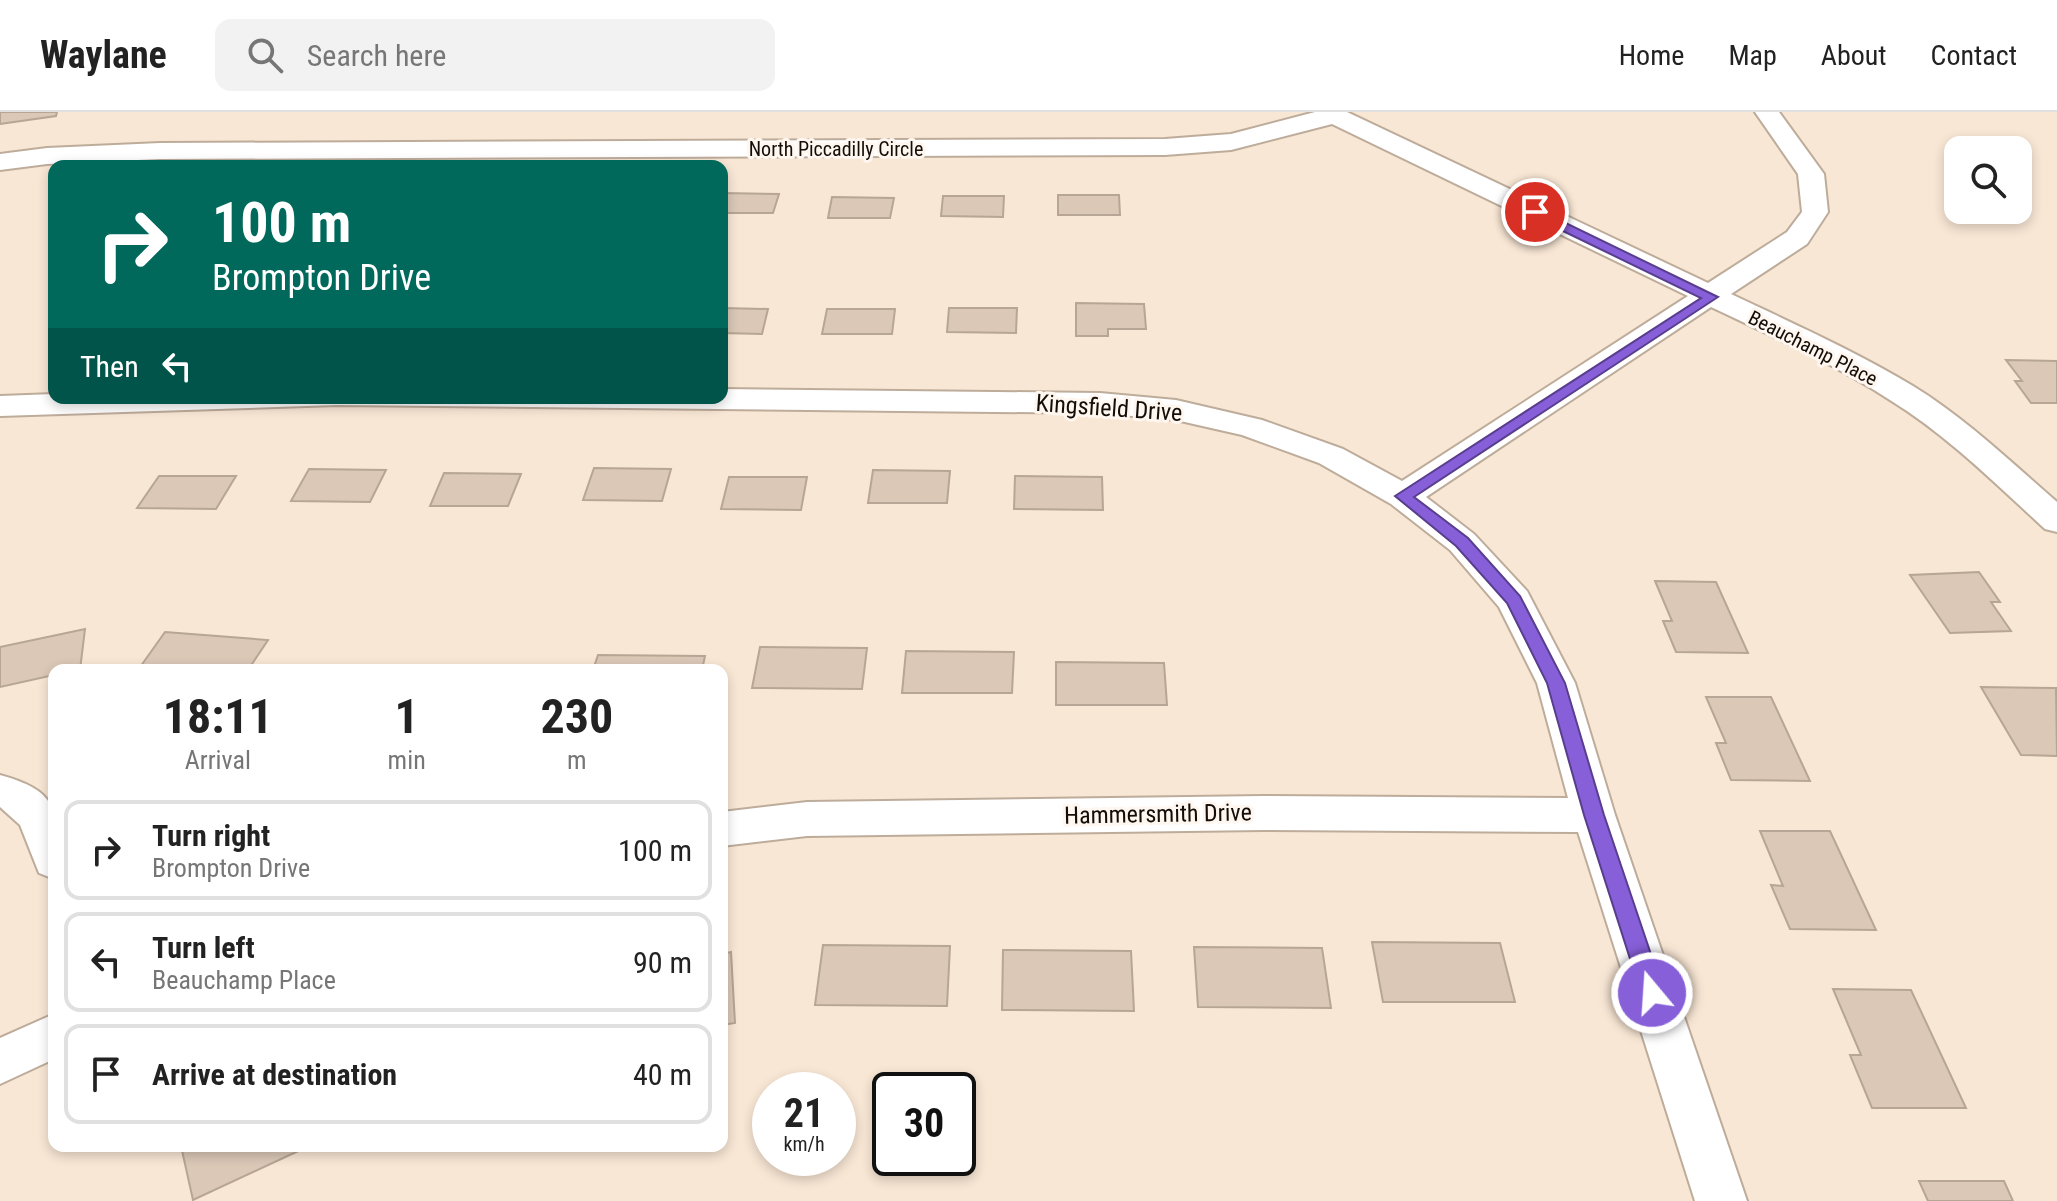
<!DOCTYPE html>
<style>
body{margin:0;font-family:"Roboto Condensed",sans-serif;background:#f2f2f2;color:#222;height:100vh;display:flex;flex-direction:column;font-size:30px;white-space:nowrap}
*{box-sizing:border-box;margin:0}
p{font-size:26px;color:#767676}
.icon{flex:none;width:44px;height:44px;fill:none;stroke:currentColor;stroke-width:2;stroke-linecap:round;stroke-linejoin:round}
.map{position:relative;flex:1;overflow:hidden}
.sheet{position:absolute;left:48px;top:552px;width:680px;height:488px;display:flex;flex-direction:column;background:#fff;border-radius:16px;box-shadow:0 4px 12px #0003}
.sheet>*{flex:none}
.hud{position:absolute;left:48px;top:48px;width:680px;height:244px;border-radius:16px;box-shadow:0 4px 12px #0003;background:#00695c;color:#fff;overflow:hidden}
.buttons{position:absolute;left:1944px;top:24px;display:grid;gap:16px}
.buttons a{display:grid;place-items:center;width:88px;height:88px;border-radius:16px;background:#fff;box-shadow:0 4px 12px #0003;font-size:40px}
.speed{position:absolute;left:752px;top:960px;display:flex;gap:16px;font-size:40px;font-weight:700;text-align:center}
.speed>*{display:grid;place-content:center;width:104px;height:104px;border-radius:50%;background:#fff;box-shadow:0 4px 12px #0003;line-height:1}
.speed small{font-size:20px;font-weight:400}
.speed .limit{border:4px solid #111;border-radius:12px;background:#fff;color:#111}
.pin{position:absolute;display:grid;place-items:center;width:68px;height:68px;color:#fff;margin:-34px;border:4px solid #fff;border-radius:50%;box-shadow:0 2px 8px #0007}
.me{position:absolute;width:88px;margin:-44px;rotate:342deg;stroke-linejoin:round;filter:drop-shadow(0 0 6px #0008)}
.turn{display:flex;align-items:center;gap:28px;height:168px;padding:0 32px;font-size:36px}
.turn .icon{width:104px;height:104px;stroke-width:2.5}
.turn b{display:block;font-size:56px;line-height:68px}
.then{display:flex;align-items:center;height:76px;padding:0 32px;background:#0003;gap:16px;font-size:30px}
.eta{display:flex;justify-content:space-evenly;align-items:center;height:136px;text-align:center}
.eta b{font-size:48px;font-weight:700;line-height:56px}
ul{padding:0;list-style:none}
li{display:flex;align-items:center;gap:24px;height:100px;margin:0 16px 12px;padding:0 16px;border:4px solid #e0e0e0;border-radius:16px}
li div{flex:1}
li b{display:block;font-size:30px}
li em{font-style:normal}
header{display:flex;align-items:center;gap:48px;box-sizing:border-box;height:112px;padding:0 40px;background:#fff;border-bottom:2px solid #e0e0e0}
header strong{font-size:38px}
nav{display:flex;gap:44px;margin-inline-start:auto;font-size:28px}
.search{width:560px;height:72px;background:#f2f2f2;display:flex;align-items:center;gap:20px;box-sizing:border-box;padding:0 28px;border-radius:16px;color:#767676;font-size:30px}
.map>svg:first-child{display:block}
</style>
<header>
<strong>Waylane</strong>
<div class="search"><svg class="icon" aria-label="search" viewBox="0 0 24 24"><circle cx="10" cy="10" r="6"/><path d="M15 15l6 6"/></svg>Search here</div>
<nav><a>Home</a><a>Map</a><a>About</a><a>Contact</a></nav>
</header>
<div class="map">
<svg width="2057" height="1089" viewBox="0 0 2057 1089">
<rect width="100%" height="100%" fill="#f9e7d5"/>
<!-- building -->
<g fill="#dbc8b7" stroke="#b7a695" stroke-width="2">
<polygon points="0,0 57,0 56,4 0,12"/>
<polygon points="722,81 779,82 773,101 722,101"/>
<polygon points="1058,83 1119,83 1120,103 1058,103"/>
<polygon points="943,84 1004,84 1003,105 941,104"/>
<polygon points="832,85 894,86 890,106 828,106"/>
<polygon points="1076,191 1144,192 1146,217 1108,217 1108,224 1076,224"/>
<polygon points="722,196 768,197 762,222 722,221"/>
<polygon points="949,196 1017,196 1016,221 947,220"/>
<polygon points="827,197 895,197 892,222 822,222"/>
<polygon points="2006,248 2057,249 2057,291 2031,291 2015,269 2022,269"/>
<polygon points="594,356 671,357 662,389 583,388"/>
<polygon points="309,357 386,358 370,390 291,389"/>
<polygon points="873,358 950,359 947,391 868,391"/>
<polygon points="444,361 521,362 508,394 430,394"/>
<polygon points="159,364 236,364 216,397 137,396"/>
<polygon points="1015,364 1102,365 1103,398 1014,397"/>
<polygon points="729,365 807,365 801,398 721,397"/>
<polygon points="1979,460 2000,490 1991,490 2011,519 1950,521 1910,463"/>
<polygon points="1655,469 1716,470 1748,541 1676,540 1663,509 1672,509"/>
<polygon points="85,517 80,558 54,558 54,563 0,575 0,535"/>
<polygon points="165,520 268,528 248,558 138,558"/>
<polygon points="760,535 867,536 862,577 752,576"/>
<polygon points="906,539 1014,540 1012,581 902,581"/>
<polygon points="598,543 705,544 702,558 593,558"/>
<polygon points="1056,550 1164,551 1167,593 1056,593"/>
<polygon points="1981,575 2056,576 2057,644 2021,643"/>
<polygon points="1706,585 1771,585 1810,669 1731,668 1716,631 1726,631"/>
<polygon points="1760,719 1830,719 1876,818 1790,817 1771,773 1783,774"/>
<polygon points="1372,830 1500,831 1515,890 1383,890"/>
<polygon points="823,833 950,834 947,894 815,893"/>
<polygon points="1194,835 1322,836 1331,896 1198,895"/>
<polygon points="1003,838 1131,839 1134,899 1002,898"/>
<polygon points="731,840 735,911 722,913 722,842"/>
<polygon points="1833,877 1911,878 1966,996 1872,996 1850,943 1861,943"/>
<polygon points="181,1034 309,1034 193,1088"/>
<polygon points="1919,1069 2004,1069 2013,1089 1928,1089"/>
</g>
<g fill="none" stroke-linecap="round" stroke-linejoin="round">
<!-- street casing -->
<g stroke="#beac9b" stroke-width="4">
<g id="street">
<path d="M1315,0H1347L1708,171L1787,120L1802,100L1798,62L1755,0H1779L1824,62L1828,100L1807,132L1731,182C1792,211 1855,239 1913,274C1965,306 2011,350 2057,390V420L2045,417C1996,372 1947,323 1890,288C1834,252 1772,224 1711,195L1426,385L1474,422L1527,479L1575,571L1615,703L1747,1089H1695L1578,720L1263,718L807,724L722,734V700L807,690L1263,684L1568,686L1537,571L1499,495L1450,438L1391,392L1319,351L1242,323L1176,308L1100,301L337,293L0,304V284L54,282V286H722V277L1100,281L1176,288L1262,308L1343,337L1402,369L1688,184L1332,12L1231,38L1165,43L160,47L47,52L0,58V42L47,36L160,31L1165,27L1231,22Z"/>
<path d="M0,663C69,682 54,705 54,767L39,761L20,713L0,695Z"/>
<polygon points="54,902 54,947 0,972 0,926"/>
</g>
</g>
<!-- street -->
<use href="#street" fill="#fff" fill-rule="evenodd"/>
</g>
<!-- route -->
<polygon fill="#875fd9" stroke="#583e8d" stroke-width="2" points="1530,98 1539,98 1718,185 1414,385 1468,426 1520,484 1565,571 1604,703 1664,881 1660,888 1652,891 1645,888 1641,881 1584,703 1547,571 1507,491 1456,434 1395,384 1701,186 1530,103"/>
<g text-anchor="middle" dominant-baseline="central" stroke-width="6" stroke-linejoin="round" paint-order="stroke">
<!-- far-street labels -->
<g font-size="20" fill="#130d07" stroke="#fef6ef">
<text x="836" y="37">North Piccadilly Circle</text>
<text transform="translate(1813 236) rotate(27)">Beauchamp Place</text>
</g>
<!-- street labels -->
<g font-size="24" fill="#130d07" stroke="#fef6ef">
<text transform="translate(1109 296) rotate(4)">Kingsfield Drive</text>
<text transform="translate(1158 702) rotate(-1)">Hammersmith Drive</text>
</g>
</g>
</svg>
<div class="buttons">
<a><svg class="icon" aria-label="search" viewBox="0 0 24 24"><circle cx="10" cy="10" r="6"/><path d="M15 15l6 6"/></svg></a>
</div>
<div class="speed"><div>21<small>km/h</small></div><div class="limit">30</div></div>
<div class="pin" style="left:1535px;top:100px;background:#d93025"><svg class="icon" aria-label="arrive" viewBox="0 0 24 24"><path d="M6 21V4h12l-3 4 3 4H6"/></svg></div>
<svg class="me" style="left:1652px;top:881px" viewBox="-20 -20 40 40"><circle r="17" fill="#875fd9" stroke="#fff" stroke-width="3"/><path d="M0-11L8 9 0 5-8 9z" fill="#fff"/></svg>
<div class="hud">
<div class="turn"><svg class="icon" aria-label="right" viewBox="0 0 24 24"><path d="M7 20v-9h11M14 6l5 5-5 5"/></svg><div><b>100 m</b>Brompton Drive</div></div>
<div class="then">Then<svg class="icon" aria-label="left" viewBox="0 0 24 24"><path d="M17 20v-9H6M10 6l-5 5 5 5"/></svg></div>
</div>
<section class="sheet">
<div class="eta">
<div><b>18:11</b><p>Arrival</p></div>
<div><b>1</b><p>min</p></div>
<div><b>230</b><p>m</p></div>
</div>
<ul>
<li><svg class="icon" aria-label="right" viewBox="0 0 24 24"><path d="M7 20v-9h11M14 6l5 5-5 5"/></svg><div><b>Turn right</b><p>Brompton Drive</p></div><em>100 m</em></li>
<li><svg class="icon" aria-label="left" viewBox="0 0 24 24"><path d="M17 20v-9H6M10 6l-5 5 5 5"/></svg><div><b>Turn left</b><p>Beauchamp Place</p></div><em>90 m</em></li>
<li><svg class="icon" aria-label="arrive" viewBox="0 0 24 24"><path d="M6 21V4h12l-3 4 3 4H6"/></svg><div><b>Arrive at destination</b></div><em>40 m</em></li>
</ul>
</section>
</div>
